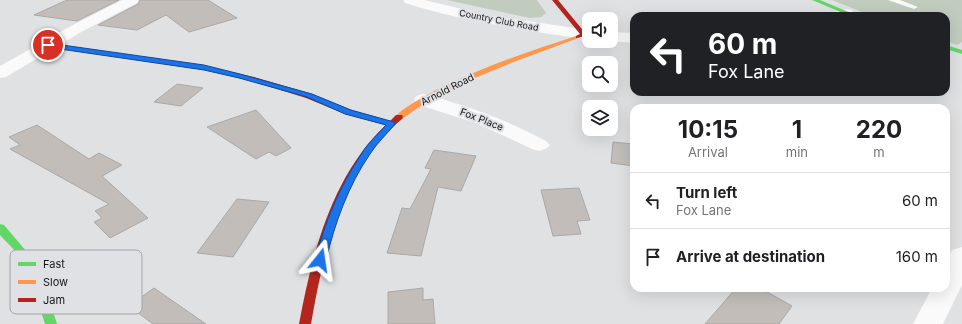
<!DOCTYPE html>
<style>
body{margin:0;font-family:Inter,sans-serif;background:#f2f2f2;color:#202124;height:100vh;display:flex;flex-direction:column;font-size:15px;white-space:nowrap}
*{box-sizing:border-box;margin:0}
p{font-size:13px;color:#757577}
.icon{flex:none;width:22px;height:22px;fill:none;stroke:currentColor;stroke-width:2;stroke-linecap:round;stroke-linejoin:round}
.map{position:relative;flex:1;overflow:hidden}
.panel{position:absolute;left:630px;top:104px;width:320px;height:188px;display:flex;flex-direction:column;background:#fff;border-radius:12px;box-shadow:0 4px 16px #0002}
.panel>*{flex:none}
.top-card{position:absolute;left:630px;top:12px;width:320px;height:84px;border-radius:12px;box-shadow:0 4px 16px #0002;background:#202124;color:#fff;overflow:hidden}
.tools{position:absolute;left:582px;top:12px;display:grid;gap:8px}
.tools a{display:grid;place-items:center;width:36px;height:36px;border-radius:8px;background:#fff;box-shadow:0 4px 16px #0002;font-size:20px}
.pin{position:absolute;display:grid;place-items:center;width:34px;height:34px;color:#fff;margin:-17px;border:2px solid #fff;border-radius:50%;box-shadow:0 1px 4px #0007}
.me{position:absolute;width:44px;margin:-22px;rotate:15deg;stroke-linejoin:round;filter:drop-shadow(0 0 3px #0008)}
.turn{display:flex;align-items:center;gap:14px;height:84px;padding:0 12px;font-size:18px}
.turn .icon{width:52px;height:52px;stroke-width:2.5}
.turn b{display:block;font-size:28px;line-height:34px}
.eta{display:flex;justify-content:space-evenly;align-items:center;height:68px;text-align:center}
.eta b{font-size:24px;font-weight:700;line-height:28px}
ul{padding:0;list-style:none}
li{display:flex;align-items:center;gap:12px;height:56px;padding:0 12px;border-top:1px solid #e0e0e0}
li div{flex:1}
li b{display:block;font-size:15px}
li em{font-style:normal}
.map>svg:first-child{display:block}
</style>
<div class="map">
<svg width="962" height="324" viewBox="0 0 962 324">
<rect width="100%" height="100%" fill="#e0e1e3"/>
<!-- green -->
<g fill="#c2ccbe">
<polygon points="447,0 537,0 546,13 541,17 530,18"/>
<polygon points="832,0 962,0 962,42 957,45 946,41 946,16 872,16"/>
</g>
<!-- building -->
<g fill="#c2bdb9" stroke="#a9a9aa">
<polygon points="67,0 119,0 77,21 34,15"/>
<polygon points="140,0 208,0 237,18 189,32 166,15 137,30 98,25 138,4"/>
<polygon points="177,84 203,88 181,106 154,102"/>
<polygon points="256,110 291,148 276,156 269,152 256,159 207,127"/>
<polygon points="37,125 89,159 99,153 122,165 102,176 148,218 110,238 94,222 102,218 95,211 109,204 10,149 20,145 9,137"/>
<polygon points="613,142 634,144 634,166 611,163"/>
<polygon points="434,150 476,156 461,191 438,187 421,256 387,253 402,208 410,209 431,169 425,168"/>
<polygon points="579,188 590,220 577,221 581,234 553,236 541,190"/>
<polygon points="237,199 269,202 233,257 197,253"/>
<polygon points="154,288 206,324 153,324 129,306"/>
<polygon points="423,288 423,300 433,299 435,324 388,324 388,292"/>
<polygon points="736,288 760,288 792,306 779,324 705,324"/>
</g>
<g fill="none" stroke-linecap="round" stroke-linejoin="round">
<!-- lane -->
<polygon fill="#fafafb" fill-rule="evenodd" points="888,0 900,0 918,7 914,9"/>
<!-- street -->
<g fill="#fafafb" fill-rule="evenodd">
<polygon points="122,0 139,0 137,3 83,31 6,77 0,78 0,66 73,25"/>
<path d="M403,0H424L492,16L589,30V40C527,30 465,22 405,3Z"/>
<polygon points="847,9 852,10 854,13 852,16 827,16 829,13"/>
<polygon points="611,32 634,33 634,43 608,41 611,41"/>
<path d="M423,94C466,105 507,120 546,141L550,145L546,149L539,151L532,149L476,123L416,104L414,100L416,96Z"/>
<polygon points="962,247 962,285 943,324 913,324 932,288 946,288 946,262 952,250"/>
</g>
<!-- fast -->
<g fill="#63d668" fill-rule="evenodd">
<polygon points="812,0 820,0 858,16 850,16"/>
<polygon points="946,45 962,50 962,54 946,49"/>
<polygon points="0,224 4,225 27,252 46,289 57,324 45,324 34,289 18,254 0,235"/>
</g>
<!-- slow -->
<path fill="#ff974d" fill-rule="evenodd" d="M576,36L581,37L511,63L465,82L422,105L402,119H396L395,117C403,108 415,102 425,96C473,70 524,53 576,36Z"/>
<!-- jam -->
<g fill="#b3261e" fill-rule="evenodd">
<polygon points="552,0 558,0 586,34 586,36 576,38 576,36 580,34"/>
<path d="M48,43L204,66L254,77L312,94L351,110L390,121L396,115H402L403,117L402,119C395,125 388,131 382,138C338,188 322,260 311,324H299C312,254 332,175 386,125L345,114L306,98L252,81L204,70L46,46L45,45Z"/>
</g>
</g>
<!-- route -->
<path fill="#1a73e8" stroke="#114b97" d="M48,43L204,65L240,74L312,94L351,110L394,122L395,124C387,134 377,143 370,154C348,186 335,223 326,260L324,263L320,264L317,263L315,260C325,221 340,186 362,153C368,143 378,134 386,125L345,114L307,97L239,78L204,70L46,47L45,45Z"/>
<g text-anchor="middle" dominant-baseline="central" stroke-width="4" stroke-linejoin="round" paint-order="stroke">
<!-- far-street labels -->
<g font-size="9" fill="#171718" stroke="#dfe1e4">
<text transform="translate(499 20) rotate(11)">Country Club Road</text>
</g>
<!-- street labels -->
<g font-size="10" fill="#171718" stroke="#dfe1e4">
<text transform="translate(447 89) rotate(-27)">Arnold Road</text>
<text transform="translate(482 119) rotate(21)">Fox Place</text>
</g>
</g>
<!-- legend -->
<rect x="10" y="250" width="132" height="64" rx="6" fill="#dfe1e4" stroke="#a3a4a7" stroke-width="1"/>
<rect x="18" y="262" width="18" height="4" fill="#63d668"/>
<rect x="18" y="280" width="18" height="4" fill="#ff974d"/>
<rect x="18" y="298" width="18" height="4" fill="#b3261e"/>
<g font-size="11" fill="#171718">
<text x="43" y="268">Fast</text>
<text x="43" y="286">Slow</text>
<text x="43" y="304">Jam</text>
</g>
</svg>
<div class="tools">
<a><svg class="icon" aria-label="sound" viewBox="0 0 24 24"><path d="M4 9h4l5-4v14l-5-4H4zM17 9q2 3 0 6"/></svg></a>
<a><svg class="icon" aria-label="search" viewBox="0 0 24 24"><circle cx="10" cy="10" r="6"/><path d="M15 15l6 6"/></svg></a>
<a><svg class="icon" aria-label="layers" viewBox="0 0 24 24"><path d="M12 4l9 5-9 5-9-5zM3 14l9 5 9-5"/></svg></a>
</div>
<div class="pin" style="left:48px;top:45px;background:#d93025"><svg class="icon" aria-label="arrive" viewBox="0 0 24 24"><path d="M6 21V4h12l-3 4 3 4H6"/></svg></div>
<svg class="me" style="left:320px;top:260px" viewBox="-20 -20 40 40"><path d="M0-17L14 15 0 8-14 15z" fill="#1a73e8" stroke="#fff" stroke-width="4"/></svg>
<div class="top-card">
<div class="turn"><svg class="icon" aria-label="left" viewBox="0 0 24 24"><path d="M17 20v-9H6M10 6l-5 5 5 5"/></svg><div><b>60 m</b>Fox Lane</div></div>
</div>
<section class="panel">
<div class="eta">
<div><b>10:15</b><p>Arrival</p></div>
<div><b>1</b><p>min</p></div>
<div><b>220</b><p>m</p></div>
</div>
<ul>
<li><svg class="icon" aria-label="left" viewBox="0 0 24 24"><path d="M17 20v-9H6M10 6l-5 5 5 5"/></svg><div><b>Turn left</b><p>Fox Lane</p></div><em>60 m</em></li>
<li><svg class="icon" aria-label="arrive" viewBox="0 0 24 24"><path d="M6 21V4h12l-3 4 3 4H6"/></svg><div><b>Arrive at destination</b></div><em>160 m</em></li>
</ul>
</section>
</div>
